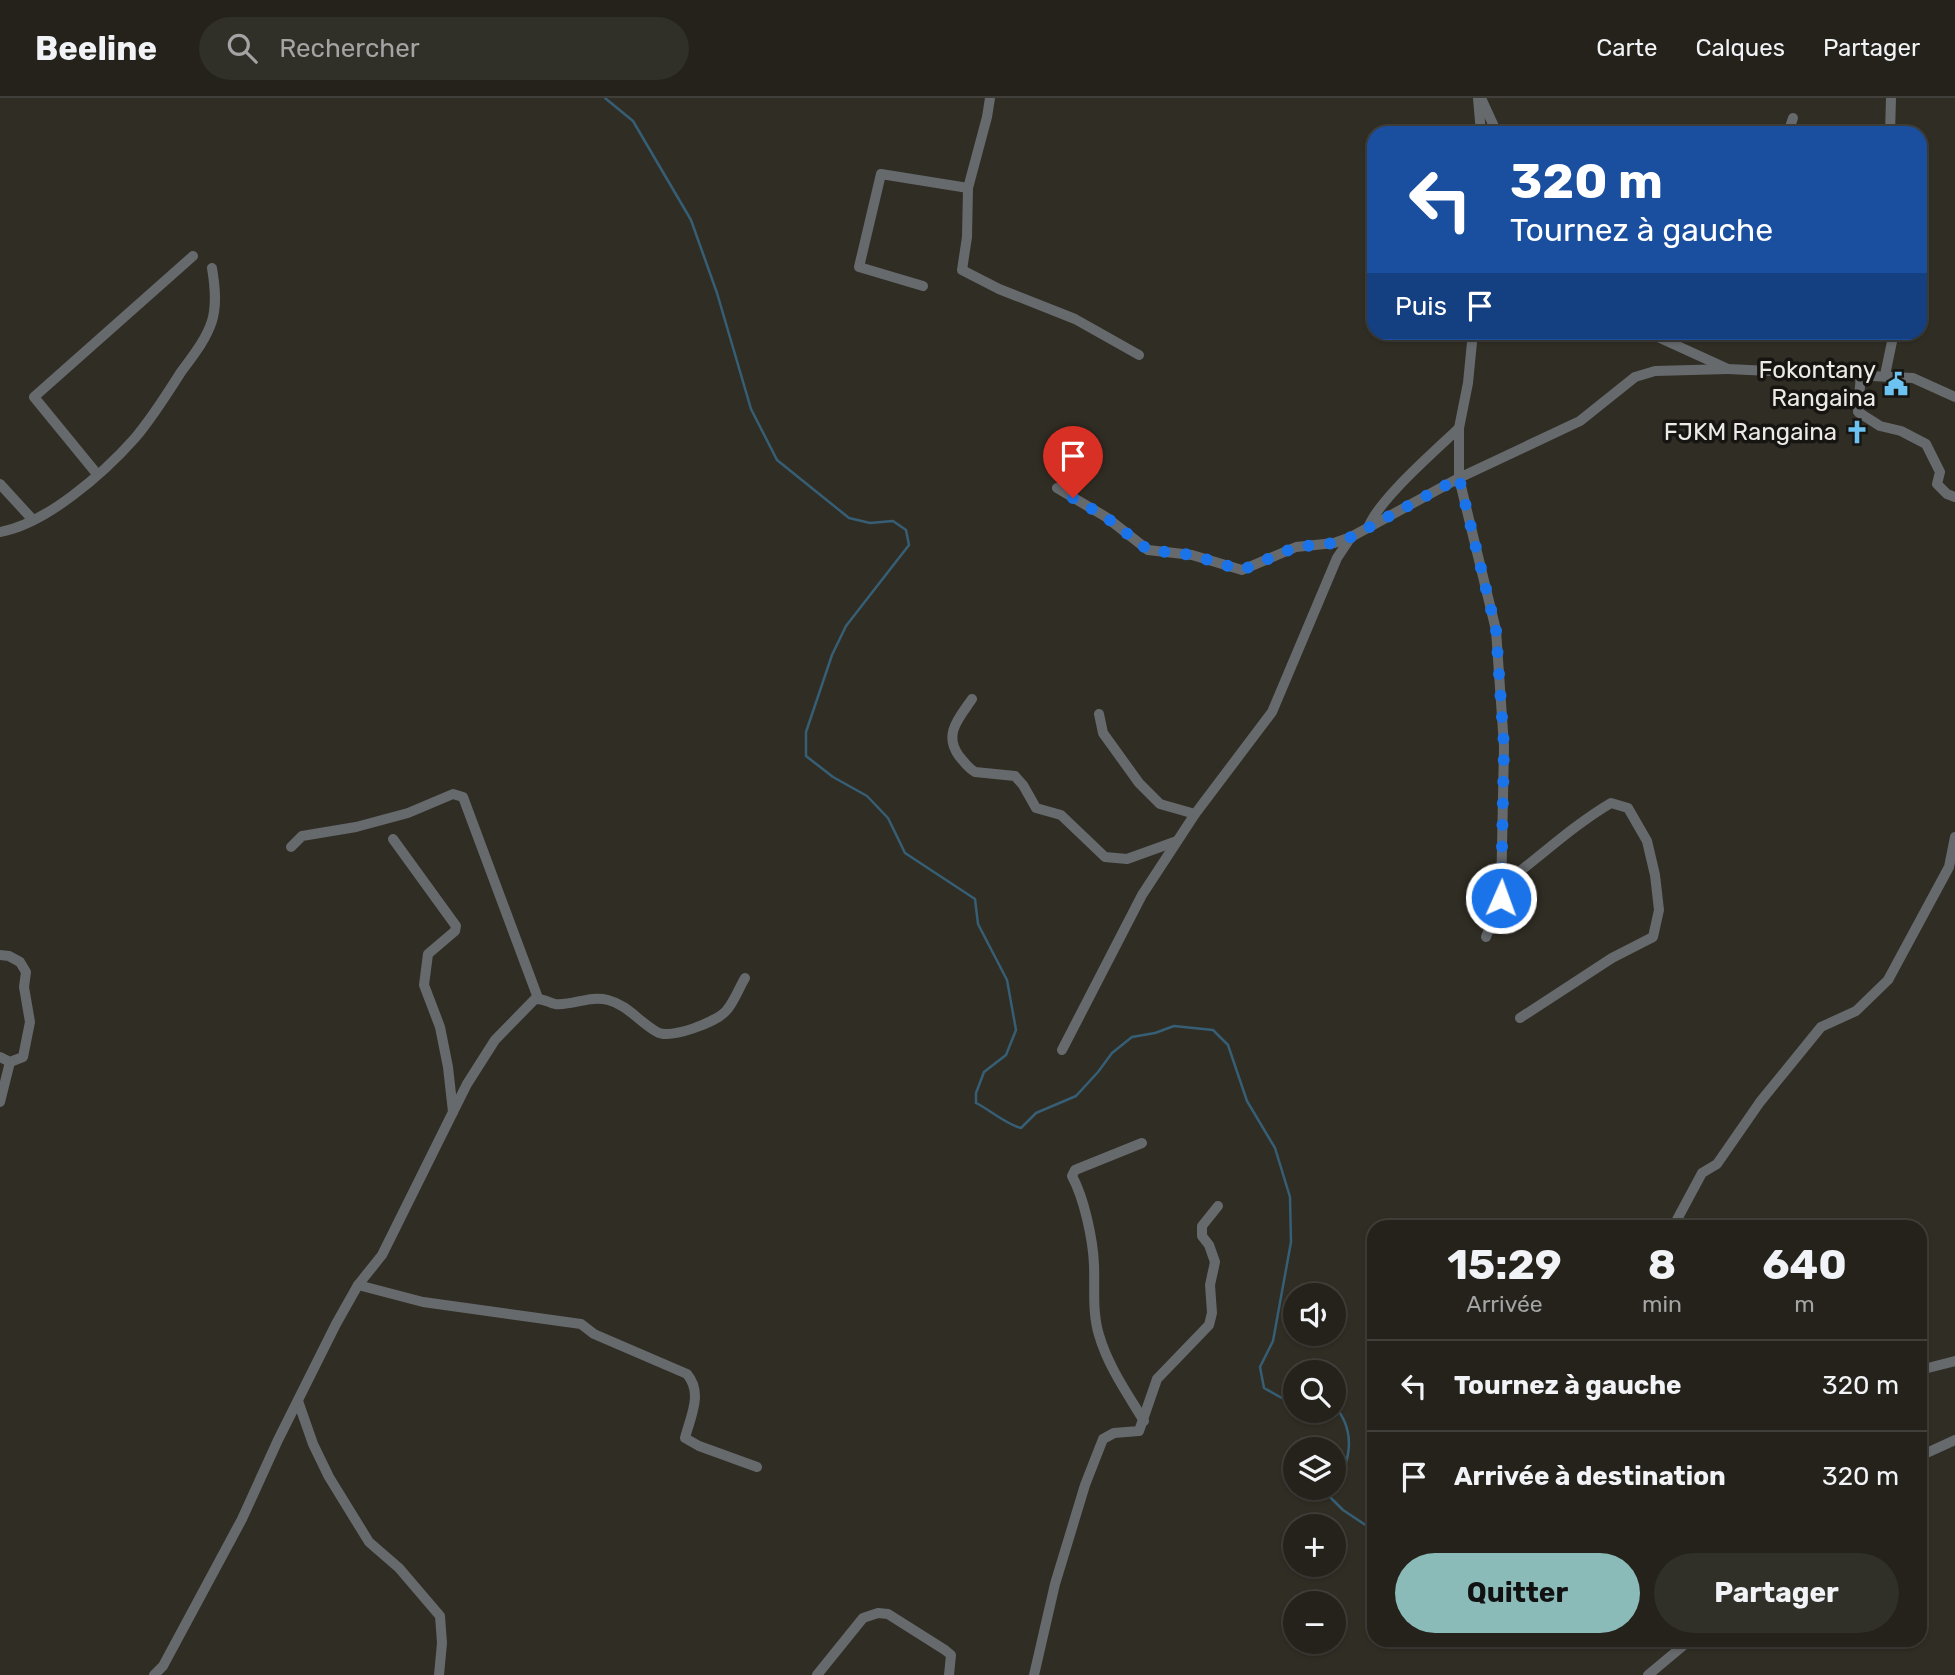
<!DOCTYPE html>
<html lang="fr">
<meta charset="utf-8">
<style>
body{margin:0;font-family:Rubik,sans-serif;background:#302f28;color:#f1f3f6;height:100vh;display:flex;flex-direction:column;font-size:26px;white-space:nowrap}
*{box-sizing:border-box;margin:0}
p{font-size:23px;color:#a3a4a3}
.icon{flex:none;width:38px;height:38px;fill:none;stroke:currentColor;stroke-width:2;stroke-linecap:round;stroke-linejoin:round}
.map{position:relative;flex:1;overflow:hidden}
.sheet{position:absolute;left:1367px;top:1122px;width:560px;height:427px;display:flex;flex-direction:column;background:#24221b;border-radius:21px;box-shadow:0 2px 5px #0004,0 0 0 2px #413f3a}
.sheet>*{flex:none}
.top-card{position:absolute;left:1367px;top:28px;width:560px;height:214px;border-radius:21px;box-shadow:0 2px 5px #0004,0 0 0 2px #413f3a;background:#1a4fa0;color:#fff;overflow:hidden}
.fabs{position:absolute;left:1283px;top:1185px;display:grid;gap:14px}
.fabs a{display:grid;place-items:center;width:63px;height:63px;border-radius:50%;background:#24221b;box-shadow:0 2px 5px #0004,0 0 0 2px #413f3a;font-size:35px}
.pin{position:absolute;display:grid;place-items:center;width:60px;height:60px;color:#fff;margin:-72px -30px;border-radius:50% 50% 50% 0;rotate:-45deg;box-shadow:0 0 7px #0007}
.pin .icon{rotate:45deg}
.me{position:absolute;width:77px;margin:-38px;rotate:2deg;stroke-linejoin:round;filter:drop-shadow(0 0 5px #0008)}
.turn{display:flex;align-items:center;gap:24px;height:147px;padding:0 28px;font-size:32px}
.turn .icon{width:91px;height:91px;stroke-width:2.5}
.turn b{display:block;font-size:49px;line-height:60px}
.then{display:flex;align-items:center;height:66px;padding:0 28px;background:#0003;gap:14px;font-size:26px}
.eta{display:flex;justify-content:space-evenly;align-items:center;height:119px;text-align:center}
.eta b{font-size:42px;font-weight:700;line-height:49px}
.primary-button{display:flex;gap:14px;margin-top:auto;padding:14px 28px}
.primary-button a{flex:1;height:80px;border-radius:42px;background:#8bbbb9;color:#111;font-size:28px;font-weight:700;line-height:80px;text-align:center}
.primary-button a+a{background:#302f28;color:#f1f3f6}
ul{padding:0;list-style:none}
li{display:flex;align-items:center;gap:21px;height:91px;padding:0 28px;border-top:2px solid #413f3a}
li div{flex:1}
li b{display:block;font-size:26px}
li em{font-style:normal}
header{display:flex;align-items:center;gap:42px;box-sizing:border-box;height:98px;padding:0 35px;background:#24221b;border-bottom:2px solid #413f3a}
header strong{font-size:33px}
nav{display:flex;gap:38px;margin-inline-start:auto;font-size:24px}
.search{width:490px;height:63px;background:#302f28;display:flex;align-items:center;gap:18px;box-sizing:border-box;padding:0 24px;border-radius:38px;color:#a3a4a3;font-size:26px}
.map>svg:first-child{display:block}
</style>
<header>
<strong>Beeline</strong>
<div class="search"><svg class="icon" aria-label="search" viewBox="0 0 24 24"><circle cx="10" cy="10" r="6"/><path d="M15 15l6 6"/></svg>Rechercher</div>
<nav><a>Carte</a><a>Calques</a><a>Partager</a></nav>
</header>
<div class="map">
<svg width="1955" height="1577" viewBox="0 0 1955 1577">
<rect width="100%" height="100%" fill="#302d24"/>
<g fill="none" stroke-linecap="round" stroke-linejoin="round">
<!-- stream -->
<g stroke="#365e75" stroke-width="2.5">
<path d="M605,0L633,23L691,122L717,195L751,311L777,362L849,420L870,425L893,423L906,432L909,447L846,528L832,557L806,634V658L833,679L867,698L888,720L905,755L975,801L978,826L1007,882L1016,932L1006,957L984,974L976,995V1005C992,1013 1005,1026 1021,1030L1036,1015L1076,998L1098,974L1112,955L1132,939L1155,935L1174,928L1213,932L1228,947L1247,1003L1275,1050L1290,1099L1291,1144L1273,1243L1260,1269L1264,1290L1289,1304H1295"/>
<path d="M1334,1307C1359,1336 1349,1368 1330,1399L1343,1412L1373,1432L1374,1461"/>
<polyline points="1374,1481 1370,1503 1374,1506"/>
</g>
<!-- minor -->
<g stroke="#666a6d" stroke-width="10">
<polyline points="990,0 987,19 968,90 967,139 962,172 999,191 1075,221 1139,257"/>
<polyline points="1478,0 1481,35"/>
<polyline points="1481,0 1497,35"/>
<polyline points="1788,35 1793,20"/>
<polyline points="1890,35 1891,0"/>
<polyline points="923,188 859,169 881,76 968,90"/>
<polyline points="1473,234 1468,285 1459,330 1459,380 1496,532 1504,648 1501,800 1486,839"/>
<polyline points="1647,234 1728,271 1913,280 1955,299"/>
<polyline points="1861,276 1858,314 1880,328 1901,333 1926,346 1940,374 1937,386 1947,396 1955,399"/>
<polyline points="1885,277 1894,234"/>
<polyline points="97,376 34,299 193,158"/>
<polyline points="0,386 33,422"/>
<polyline points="1057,390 1106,419 1148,452 1192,457 1242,472 1296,449 1334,445 1351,439"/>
<path d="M1368,430C1378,402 1435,353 1459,330"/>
<path d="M0,434C46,426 104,375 135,340C152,320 167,296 181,274C192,259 206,242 212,223C217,206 215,188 212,170"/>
<path d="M972,601C959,620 943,636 959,658C964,664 968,670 975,674L1015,678L1023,687L1036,710L1061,717L1105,759L1127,761L1177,743"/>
<polyline points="1099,616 1103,635 1139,685 1160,706 1195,716"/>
<polyline points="291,749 302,738 356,729 408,715 453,696 463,699 538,900"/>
<path d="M1502,787C1539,760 1572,728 1611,705L1628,710L1647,743L1655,777L1659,812L1653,839L1612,860L1520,920"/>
<polyline points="0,857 9,858 20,864 26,874 24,889 30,924 23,959 10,964 0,959"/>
<polyline points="1062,952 1142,797 1195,716 1272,614 1337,460 1351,439 1459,380 1580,323 1635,279 1655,273 1728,271"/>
<polyline points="0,1004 10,964"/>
<path d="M453,1014L467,986L495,942L535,901C542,900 548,904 555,906C573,908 589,897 608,902C628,907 639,924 657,934C670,942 716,924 726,913C734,904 739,890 745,880"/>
<path d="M1142,1045L1075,1072L1072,1078C1084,1100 1093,1141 1094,1167C1095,1190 1092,1214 1099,1237C1108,1268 1127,1295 1144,1323"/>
<polyline points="1673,1129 1702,1075 1717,1066 1760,1004 1821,929 1856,913 1888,882 1949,769 1955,739"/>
<path d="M358,1187L423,1204L581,1226L594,1236L687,1276C703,1295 691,1317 685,1340L699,1348L757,1369"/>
<polyline points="1920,1272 1955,1263"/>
<polyline points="298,1303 313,1346 329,1379 369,1444 399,1470 440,1518 442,1545 439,1577"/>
<polyline points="1920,1358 1955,1342"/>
<polyline points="154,1577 163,1568 242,1421 278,1342 336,1226 358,1187 382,1157 453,1014 448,969 440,929 424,887 428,856 455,833 456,828 393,741"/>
<polyline points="817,1577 863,1520 878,1515 888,1516 945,1552 951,1557 949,1577"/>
<polyline points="1034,1577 1055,1486 1085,1387 1103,1341 1114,1335 1139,1333 1157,1281 1209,1227 1212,1215 1210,1187 1215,1164 1209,1147 1202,1138 1202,1128 1218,1108"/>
<polyline points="1648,1577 1690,1542"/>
</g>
</g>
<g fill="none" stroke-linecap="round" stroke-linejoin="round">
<!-- route -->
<polyline stroke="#1a73e8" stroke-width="12" stroke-dasharray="0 21.6" points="1073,400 1106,419 1148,452 1192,457 1242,472 1296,449 1334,445 1351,439 1459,380 1496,532 1504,648 1501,800"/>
</g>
<!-- icons -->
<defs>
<g id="civic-bare" transform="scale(1.89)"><path d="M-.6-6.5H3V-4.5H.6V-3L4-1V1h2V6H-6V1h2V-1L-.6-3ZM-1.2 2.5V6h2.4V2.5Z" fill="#6cc3f2" stroke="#171511" stroke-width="2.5" paint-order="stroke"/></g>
<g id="church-bare" transform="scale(1.89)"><path d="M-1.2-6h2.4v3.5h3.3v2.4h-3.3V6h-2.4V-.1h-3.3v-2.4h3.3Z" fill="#6cc3f2" stroke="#171511" stroke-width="2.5" paint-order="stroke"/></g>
</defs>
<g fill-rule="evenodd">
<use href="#civic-bare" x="1896" y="286"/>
<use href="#church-bare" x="1857" y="334"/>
</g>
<g text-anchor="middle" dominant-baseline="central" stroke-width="7" stroke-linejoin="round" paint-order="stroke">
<!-- poi labels -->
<g font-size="24" fill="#edeae5" stroke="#171511" text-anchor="end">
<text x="1876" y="272">Fokontany<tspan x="1876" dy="28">Rangaina</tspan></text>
<text x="1837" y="334">FJKM Rangaina</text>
</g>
</g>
</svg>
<div class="fabs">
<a><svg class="icon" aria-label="sound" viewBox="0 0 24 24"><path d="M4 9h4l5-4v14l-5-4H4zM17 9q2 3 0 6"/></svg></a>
<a><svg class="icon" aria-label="search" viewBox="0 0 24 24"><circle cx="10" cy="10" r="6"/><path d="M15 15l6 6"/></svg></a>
<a><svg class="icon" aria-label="layers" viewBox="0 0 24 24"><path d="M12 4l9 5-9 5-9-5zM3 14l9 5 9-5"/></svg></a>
<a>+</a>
<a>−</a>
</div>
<div class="pin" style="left:1073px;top:400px;background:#d93025"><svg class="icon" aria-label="arrive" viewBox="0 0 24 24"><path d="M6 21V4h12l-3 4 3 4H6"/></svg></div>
<svg class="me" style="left:1501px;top:800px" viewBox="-20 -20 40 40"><circle r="17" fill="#1a73e8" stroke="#fff" stroke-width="3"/><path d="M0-11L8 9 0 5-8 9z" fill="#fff"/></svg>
<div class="top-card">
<div class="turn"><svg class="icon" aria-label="left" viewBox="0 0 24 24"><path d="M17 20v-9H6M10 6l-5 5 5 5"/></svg><div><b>320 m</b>Tournez à gauche</div></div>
<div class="then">Puis<svg class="icon" aria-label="arrive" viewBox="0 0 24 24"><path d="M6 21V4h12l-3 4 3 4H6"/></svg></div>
</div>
<section class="sheet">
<div class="eta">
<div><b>15:29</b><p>Arrivée</p></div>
<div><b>8</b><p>min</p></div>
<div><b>640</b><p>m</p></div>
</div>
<ul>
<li><svg class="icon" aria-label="left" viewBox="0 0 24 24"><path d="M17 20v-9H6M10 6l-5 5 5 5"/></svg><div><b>Tournez à gauche</b></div><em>320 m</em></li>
<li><svg class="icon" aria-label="arrive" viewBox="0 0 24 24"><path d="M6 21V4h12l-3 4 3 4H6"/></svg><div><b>Arrivée à destination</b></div><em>320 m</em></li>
</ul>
<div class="primary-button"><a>Quitter</a><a>Partager</a></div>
</section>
</div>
